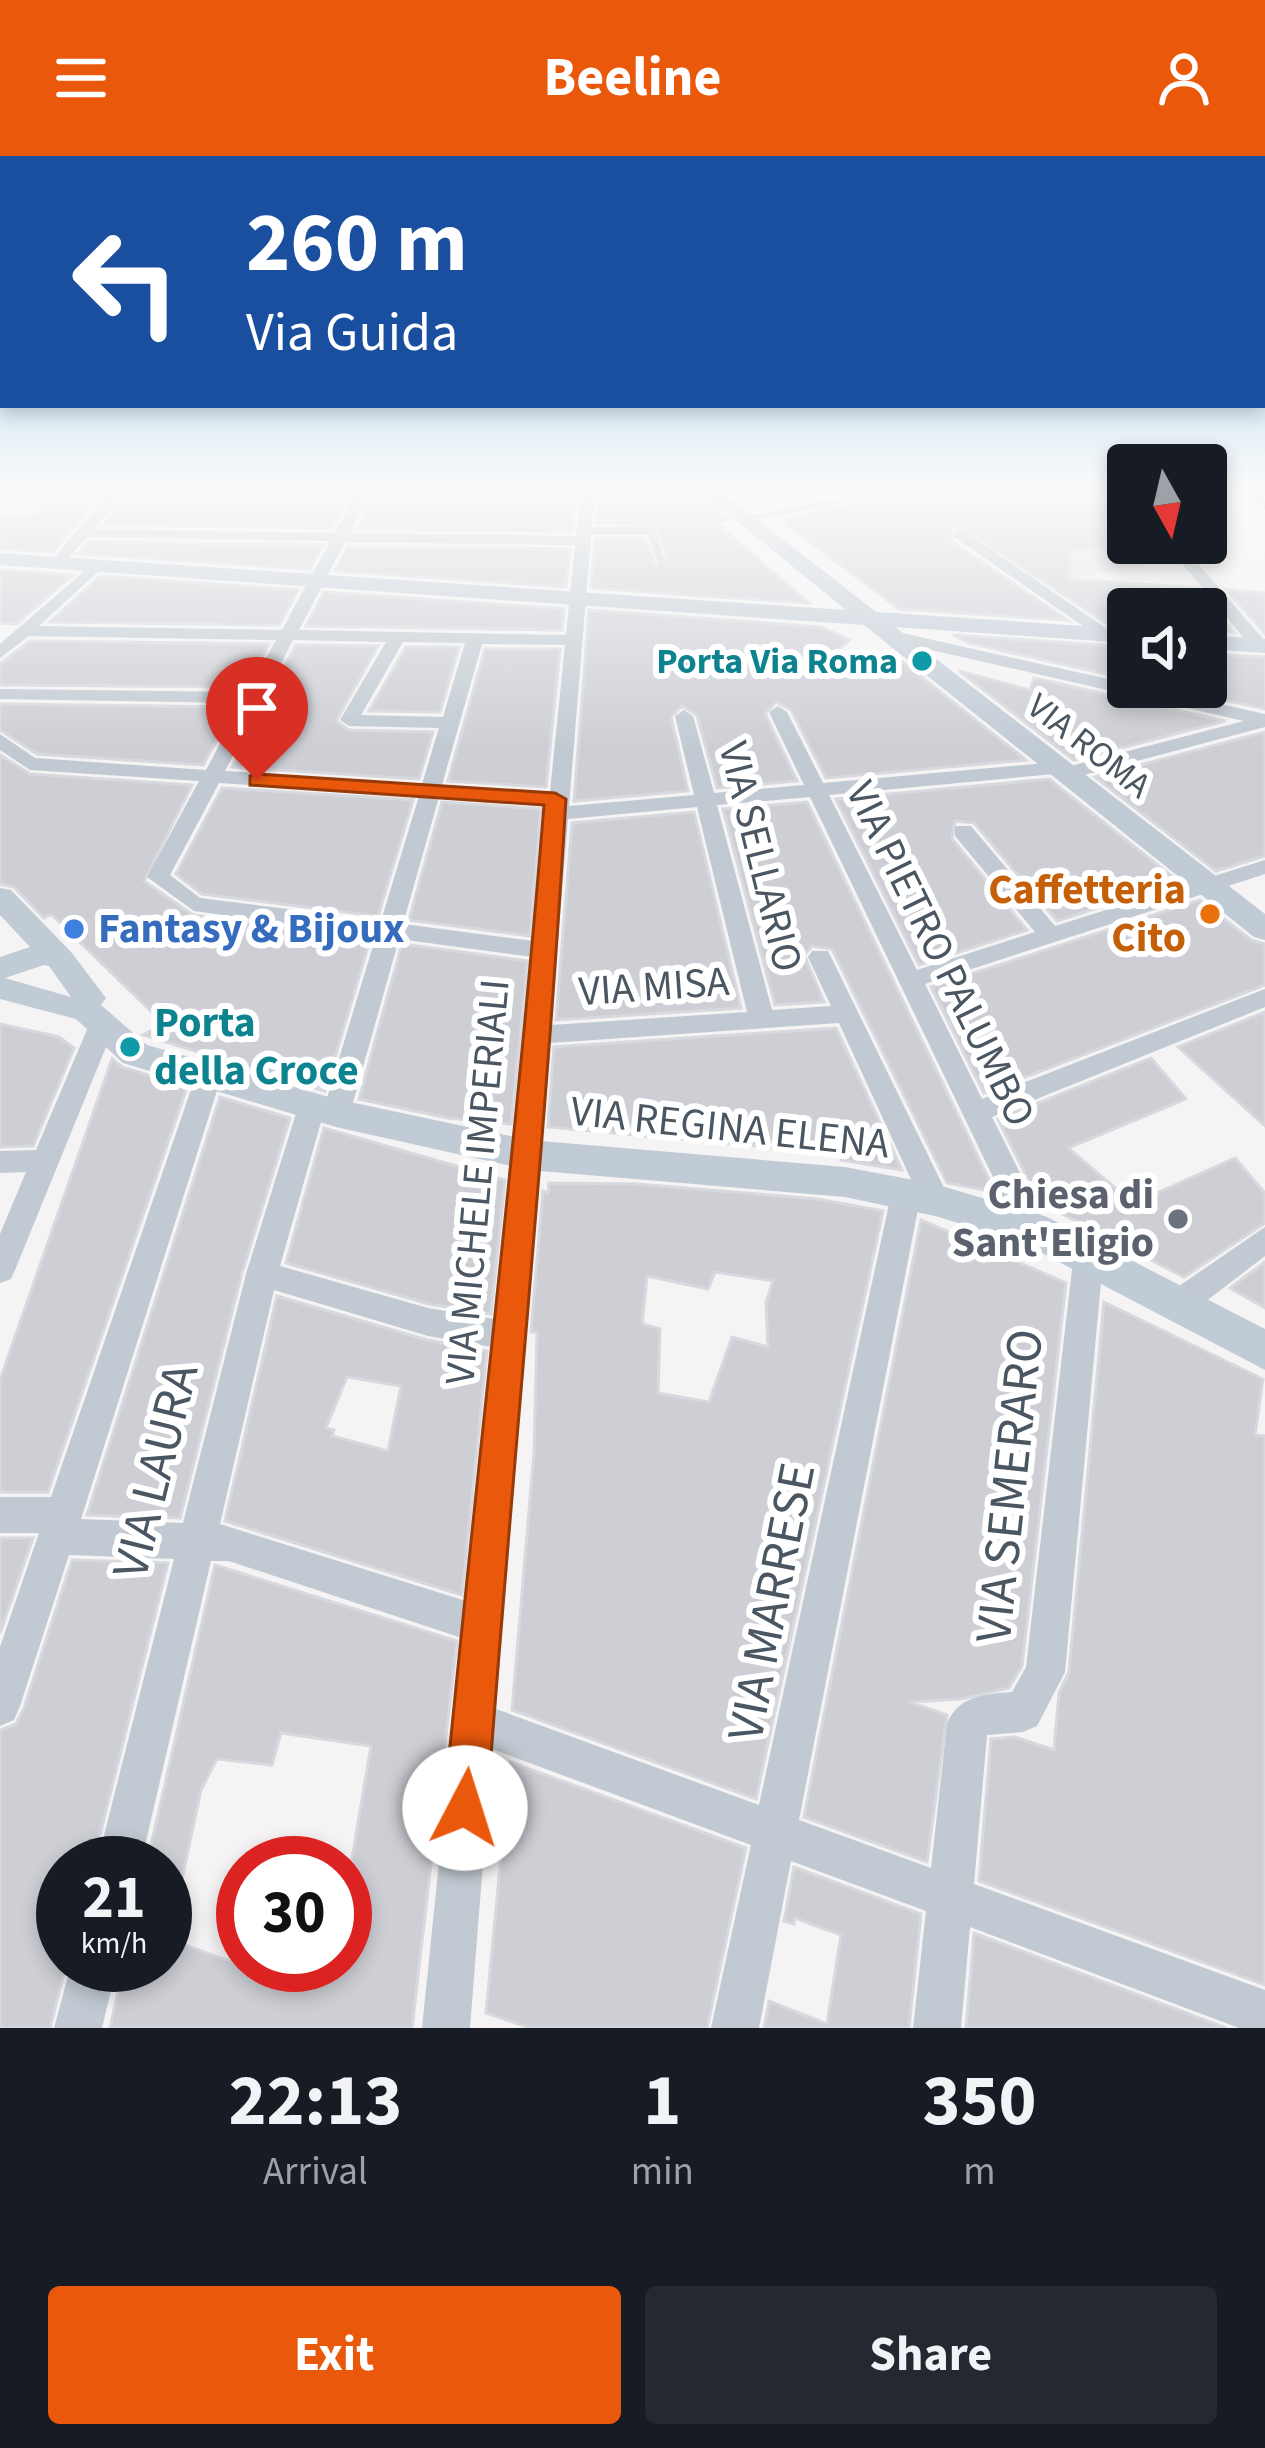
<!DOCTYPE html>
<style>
body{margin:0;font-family:"Source Sans 3",sans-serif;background:#242831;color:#f1f3f6;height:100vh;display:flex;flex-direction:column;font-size:45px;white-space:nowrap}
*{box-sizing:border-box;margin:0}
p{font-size:39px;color:#9ea1a6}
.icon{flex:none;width:66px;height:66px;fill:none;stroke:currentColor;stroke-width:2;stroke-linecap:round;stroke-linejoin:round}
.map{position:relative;height:1872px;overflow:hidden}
.drawer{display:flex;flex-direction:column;background:#171b24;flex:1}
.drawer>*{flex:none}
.hud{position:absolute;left:0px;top:0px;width:1266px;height:252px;box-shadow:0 6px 18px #0003;background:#1a4fa0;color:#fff;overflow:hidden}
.needle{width:78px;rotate:172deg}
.fabs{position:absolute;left:1107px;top:288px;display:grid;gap:24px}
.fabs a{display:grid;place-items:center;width:120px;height:120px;border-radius:12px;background:#171b24;box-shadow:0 6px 18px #0003;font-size:60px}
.speed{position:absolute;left:36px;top:1680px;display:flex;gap:24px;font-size:60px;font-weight:700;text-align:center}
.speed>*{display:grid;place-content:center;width:156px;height:156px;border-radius:50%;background:#171b24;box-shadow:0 6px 18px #0003;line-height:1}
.speed small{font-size:30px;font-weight:400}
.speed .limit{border:18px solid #d22;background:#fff;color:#111}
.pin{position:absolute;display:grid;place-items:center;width:102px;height:102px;color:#fff;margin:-123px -51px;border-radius:50% 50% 50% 0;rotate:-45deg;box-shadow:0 0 12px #0007}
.pin .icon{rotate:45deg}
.me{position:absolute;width:132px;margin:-66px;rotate:5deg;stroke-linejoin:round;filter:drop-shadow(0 0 9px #0008)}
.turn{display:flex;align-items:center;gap:42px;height:252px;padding:0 48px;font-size:54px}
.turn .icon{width:156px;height:156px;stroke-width:2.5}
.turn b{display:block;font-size:84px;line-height:102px}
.eta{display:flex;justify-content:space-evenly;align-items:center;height:204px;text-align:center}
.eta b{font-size:72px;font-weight:700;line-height:84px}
.cta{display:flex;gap:24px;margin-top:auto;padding:24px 48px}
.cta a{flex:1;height:138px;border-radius:12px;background:#ea580c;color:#fff;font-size:48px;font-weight:700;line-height:138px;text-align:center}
.cta a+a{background:#242831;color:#f1f3f6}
header{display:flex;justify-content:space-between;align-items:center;height:156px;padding:0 48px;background:#ea580c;color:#fff;font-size:54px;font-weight:700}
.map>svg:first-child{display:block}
</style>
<header><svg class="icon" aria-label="menu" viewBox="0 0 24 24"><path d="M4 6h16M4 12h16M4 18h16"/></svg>Beeline<svg class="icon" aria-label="person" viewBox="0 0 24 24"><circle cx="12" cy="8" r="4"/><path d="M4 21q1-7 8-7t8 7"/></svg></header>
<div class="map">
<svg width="1265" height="1872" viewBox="0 0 1265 1872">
<rect width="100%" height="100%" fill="#f5f3f3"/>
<!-- education -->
<polygon fill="#e6e4e5" points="956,331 1116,331 1128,346 1128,387 1163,387 1176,402 1048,428 968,375 897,387"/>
<!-- building -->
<g fill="#cdcfd5" stroke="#d7d9de" stroke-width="3" fill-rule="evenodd">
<polygon points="60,331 108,331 53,396 0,393 0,359 36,358"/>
<polygon points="244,331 355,331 332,372 103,369 125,342"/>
<polygon points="378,331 576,331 572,375 357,373"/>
<polygon points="599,331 674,331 693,347 706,346 728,363 715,366 809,447 591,432 595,383 645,383 656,409 668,402 655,368 597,367"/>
<polygon points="933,331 1067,331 1128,365 1128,392 1070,394 1070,423 1197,432 1233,476 1206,475 1206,453 1128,453 1128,468 1106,467 960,370 951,372 951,385 1067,464 899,453 781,364"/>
<polygon points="89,386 323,389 310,413 78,398"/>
<polygon points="348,391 570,393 566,431 335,415"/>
<polygon points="0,414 73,419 16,468 0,467"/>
<polygon points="100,420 298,434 279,469 50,466"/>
<polygon points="1227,434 1265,437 1265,478"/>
<polygon points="324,436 564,453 562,474 306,470"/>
<polygon points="589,454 821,471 849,484 818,513 903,506 1026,604 826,622 791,554 776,546 765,558 797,625 717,632 697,559 682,550 671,561 688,635 574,645"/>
<polygon points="953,479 1128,491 1128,523 969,487"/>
<polygon points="30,485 269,488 245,531 0,529 0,508"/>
<polygon points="296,489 378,490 336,565 349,574 433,576 419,623 232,611"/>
<polygon points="406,491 459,491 440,556 369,555"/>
<polygon points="485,493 560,493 546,631 448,625"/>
<polygon points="1206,498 1265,501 1265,553 1165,531 1206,531"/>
<polygon points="959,515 1030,534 1034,522 1225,565 1074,604"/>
<polygon points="0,548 235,551 203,609 37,598 0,574"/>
<polygon points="1265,576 1265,700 1216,715 1095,621"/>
<polygon points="0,599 30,618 192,629 144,725 193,759 370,784 325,935 143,879 164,868 51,758 44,762 14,731 0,728"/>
<polygon points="1049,623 1179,726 1057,765 974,667 955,665 952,683 1027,774 919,809 836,643"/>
<polygon points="222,632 413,644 378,760 202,738 176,718"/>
<polygon points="442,646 541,653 530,780 409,764"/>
<polygon points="807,646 995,1036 947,1027 832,793 812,790 804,799 824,846 775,849 723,653"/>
<polygon points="694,656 741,852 556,864 572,667"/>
<polygon points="1200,744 1251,784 1265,788 1265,829 984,937 931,831"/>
<polygon points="402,788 528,805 511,968 448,962 359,943"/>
<polygon points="1265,856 1265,970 1178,891"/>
<polygon points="0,868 59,881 74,892 33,990 0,991"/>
<polygon points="836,872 902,1014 841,1004 842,998 548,971 554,891"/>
<polygon points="1151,902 1186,943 1068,992 1121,1037 1129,1030 1152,1039 1235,1002 1265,1037 1265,1067 1184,1121 1039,1046 998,963"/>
<polygon points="112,903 122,911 187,931 48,1336 0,1336 0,1224"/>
<polygon points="220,941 290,962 242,1117 180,1362 87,1359"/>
<polygon points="324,972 505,1024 491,1158 429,1148 286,1107"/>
<path d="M549,1027L636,1028L817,1043L883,1055L756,1643L512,1554L534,1297L537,1176H531L543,1035L548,1037ZM715,1116L773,1125L766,1147L768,1191L732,1181L709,1246L658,1237L660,1173L642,1168L647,1120L708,1133Z"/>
<polygon points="921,1064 1066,1127 1022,1510 1009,1532 961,1543 909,1546 947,1559 927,1706 804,1661"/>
<polygon points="1265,1106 1265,1152 1230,1132"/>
<path d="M277,1140L427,1184L487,1195L462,1439L225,1365ZM347,1221L401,1230L388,1295L332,1280L334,1274L326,1272Z"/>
<polygon points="1104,1146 1263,1223 1255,1279 1265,1280 1265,1829 979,1725 991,1583 1015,1581 1054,1594 1059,1537 1069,1516"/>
<polygon points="0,1382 33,1382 0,1477"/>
<polygon points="72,1404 168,1407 93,1707 63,1707 66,1809 50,1872 0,1872 0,1574 16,1568 24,1552"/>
<polygon points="215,1409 457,1485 412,1872 110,1872 124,1809 165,1809 165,1782 275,1821 280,1809 345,1809 345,1744 371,1590 281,1577 272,1609 217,1603 201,1634 175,1756 165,1755 165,1707 147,1707"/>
<polygon points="510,1606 746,1692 707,1872 530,1872 486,1857"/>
<polygon points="794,1711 921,1758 909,1872 764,1872 769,1845 827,1868 841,1779 795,1762 794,1768 784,1765"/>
<polygon points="974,1777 1226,1872 966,1872"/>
</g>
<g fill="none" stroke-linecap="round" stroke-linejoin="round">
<!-- lane -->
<polyline stroke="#c1cad2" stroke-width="8" points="585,375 651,375 660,402"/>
<!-- street -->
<g fill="#c1cad2" fill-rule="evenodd">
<path d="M114,331H180L123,338L94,373L335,377L360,331H374L350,377L576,380L581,331H595L569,650L694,639L675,560L684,554L693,560L714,637L804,629L769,556L778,550L787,556L823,627L1058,606L1067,611L1244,565L887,484L885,480L893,475L1265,558V571L1065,624L1055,618L829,639L917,814L1035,776L955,680V670H971L1055,770L1265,704V718L925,828L982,943L1265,833V851L992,961L1048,1073L1044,1082L1033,1085L1022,1082L1018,1073L810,641L717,649L772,854L831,850L808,801L812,795H828L950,1044L945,1052L935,1056L925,1052L920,1043L799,1664L931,1712L947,1568C958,1540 984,1538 1012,1536L1026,1511L1073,1105L1077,1096L1088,1092L1099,1096L1103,1105L1065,1516L1037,1570L1023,1576L987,1579L974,1728L1265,1834V1872H1239L970,1771L961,1872H913L926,1755L791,1705L759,1872H711L751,1689L492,1593L470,1872H422L462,1482L229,1405H211L141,1707H97L174,1403L69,1399L20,1550L14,1564L0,1570V1491L39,1377H0V1341H51L195,922L208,912L221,922L81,1363L183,1367L246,1118L298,951L312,941L325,949L376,780L194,755L147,721L199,625L30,614L0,594V578L35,602L206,614L242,547L0,543V533L248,536L276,484L29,480L0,502V488L97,404L102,406V412L39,470L282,474L330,385L87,381L62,410H52V404ZM345,386L575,389L566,479L299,474ZM293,484L386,486L340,564L349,570L439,572L422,628L225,615ZM403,486L465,487L443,561L361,559ZM482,488L565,489L550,636L442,629ZM219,627L419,640L381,765L200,742L170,719ZM439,641L548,649L544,658L547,663L534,785L403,768ZM697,651L747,856L551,869L568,663ZM399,783L533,801L495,1163L428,1152L280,1110L323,959L336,967L346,964L350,957ZM839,867L914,1030L896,1031L891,1039L759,1649L496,1553L550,887ZM274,1134L428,1180L492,1191L466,1445L220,1368Z"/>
<polygon points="896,331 929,331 743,366 736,362"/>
<polygon points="1117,331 1128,331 1128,340"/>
<polygon points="1229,331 1246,331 1265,344 1265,354"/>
<polygon points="959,374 964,375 1116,479 1102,483 954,381 954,375"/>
<polygon points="1165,387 1180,387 1265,485 1265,493 1253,493"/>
<polygon points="102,860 115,869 15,1114 11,1123 0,1127 0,1078 26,1016 0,1017 0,995 36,994 89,869"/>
<polygon points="1265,1071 1265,1100 1188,1159 1177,1163 1166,1159 1161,1149 1166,1139"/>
<polygon points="71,1809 117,1809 102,1872 54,1872"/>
</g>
<!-- secondary -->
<g fill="#c1cbd6" fill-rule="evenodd">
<polygon points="695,331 716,331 876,456 1128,473 1128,487 895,471 1265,758 1265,784 1254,781 864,469 0,409 0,397 846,454"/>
<polygon points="1206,479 1265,483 1265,497 1206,493"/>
<path d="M0,732L11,734L71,796L106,842L101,849L147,889L336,943L529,984L845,1011L935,1028L1047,1061L1265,1173V1214L1021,1086L935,1060L845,1041L529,1014L336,971L123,907L76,863L0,843V801L30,791L0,759ZM44,809L49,810L71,841L5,822Z"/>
</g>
</g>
<!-- sky -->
<linearGradient id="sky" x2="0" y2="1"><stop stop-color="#85c3ea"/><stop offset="0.56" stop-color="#fafafa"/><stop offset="1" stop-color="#fafafa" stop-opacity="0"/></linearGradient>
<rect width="1265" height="593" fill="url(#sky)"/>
<!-- route -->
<path fill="#ea580c" stroke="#983908" stroke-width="3" d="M257,618L555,637L566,643C546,980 512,1315 487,1652L481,1667L465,1673L450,1667L444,1652C476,1317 517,984 544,649L250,629V620Z"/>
<!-- markers -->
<g fill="#0f9aa8" stroke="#fff" stroke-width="4.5">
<circle cx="922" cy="505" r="12"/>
<circle cx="130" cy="891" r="12"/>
</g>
<circle fill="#e8710a" stroke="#fff" stroke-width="4.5" cx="1210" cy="758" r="12"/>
<circle fill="#3f7fe0" stroke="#fff" stroke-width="4.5" cx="74" cy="773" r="12"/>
<circle fill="#6b7280" stroke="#fff" stroke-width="4.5" cx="1178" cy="1063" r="12"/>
<g text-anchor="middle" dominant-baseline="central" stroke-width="12" stroke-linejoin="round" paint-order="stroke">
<!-- far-culture labels -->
<g font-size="36" font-weight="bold" fill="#0d838f" stroke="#fff" text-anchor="end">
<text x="898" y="505">Porta Via Roma</text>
</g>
<!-- far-street labels -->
<g font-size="36" fill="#4a5661" stroke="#fff">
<text transform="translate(1089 590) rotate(38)">VIA ROMA</text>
</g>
<!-- street labels -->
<g font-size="42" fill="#4a5661" stroke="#fff">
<text transform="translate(760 701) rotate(76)">VIA SELLARIO</text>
<text transform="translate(940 798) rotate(64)">VIA PIETRO PALUMBO</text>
<text transform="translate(654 831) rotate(-4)">VIA MISA</text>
<text transform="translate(730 972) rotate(6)">VIA REGINA ELENA</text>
<text transform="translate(478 1026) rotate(-85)">VIA MICHELE IMPERIALI</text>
</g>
<!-- food labels -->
<g font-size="42" font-weight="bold" fill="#c56008" stroke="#fff" text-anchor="end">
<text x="1186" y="734">Caffetteria<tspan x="1186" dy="48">Cito</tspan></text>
</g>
<!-- shop labels -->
<g font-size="42" font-weight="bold" fill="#366cbe" stroke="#fff" text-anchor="start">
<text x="98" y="773">Fantasy &amp; Bijoux</text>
</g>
<!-- culture labels -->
<g font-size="42" font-weight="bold" fill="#0d838f" stroke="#fff" text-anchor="start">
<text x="154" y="867">Porta<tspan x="154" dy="48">della Croce</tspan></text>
</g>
<!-- worship labels -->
<g font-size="42" font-weight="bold" fill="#5b616d" stroke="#fff" text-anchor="end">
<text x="1154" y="1039">Chiesa di<tspan x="1154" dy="48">Sant'Eligio</tspan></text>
</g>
<!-- near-street labels -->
<g font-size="51" fill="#4a5661" stroke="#fff">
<text transform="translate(156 1315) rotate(-76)">VIA LAURA</text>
<text transform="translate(1010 1330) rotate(-84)">VIA SEMERARO</text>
<text transform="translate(772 1446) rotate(-79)">VIA MARRESE</text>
</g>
</g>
</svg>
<div class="fabs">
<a><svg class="needle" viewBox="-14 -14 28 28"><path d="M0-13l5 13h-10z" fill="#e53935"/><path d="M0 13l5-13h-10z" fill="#9ea1a6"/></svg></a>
<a><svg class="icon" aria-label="sound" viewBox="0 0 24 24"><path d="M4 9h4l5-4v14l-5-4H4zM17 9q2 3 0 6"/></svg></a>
</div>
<div class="speed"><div>21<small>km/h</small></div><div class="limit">30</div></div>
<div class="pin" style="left:257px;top:624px;background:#d93025"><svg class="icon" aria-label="arrive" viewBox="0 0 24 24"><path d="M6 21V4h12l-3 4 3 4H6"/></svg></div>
<svg class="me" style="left:465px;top:1652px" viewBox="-20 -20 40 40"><circle r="19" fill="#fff"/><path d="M0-13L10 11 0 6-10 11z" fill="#ea580c"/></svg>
<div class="hud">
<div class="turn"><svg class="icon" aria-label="left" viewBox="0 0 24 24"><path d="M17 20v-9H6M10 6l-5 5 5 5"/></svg><div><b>260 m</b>Via Guida</div></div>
</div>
</div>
<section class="drawer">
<div class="eta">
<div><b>22:13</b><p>Arrival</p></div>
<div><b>1</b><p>min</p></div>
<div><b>350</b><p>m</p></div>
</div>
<div class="cta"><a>Exit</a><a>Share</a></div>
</section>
